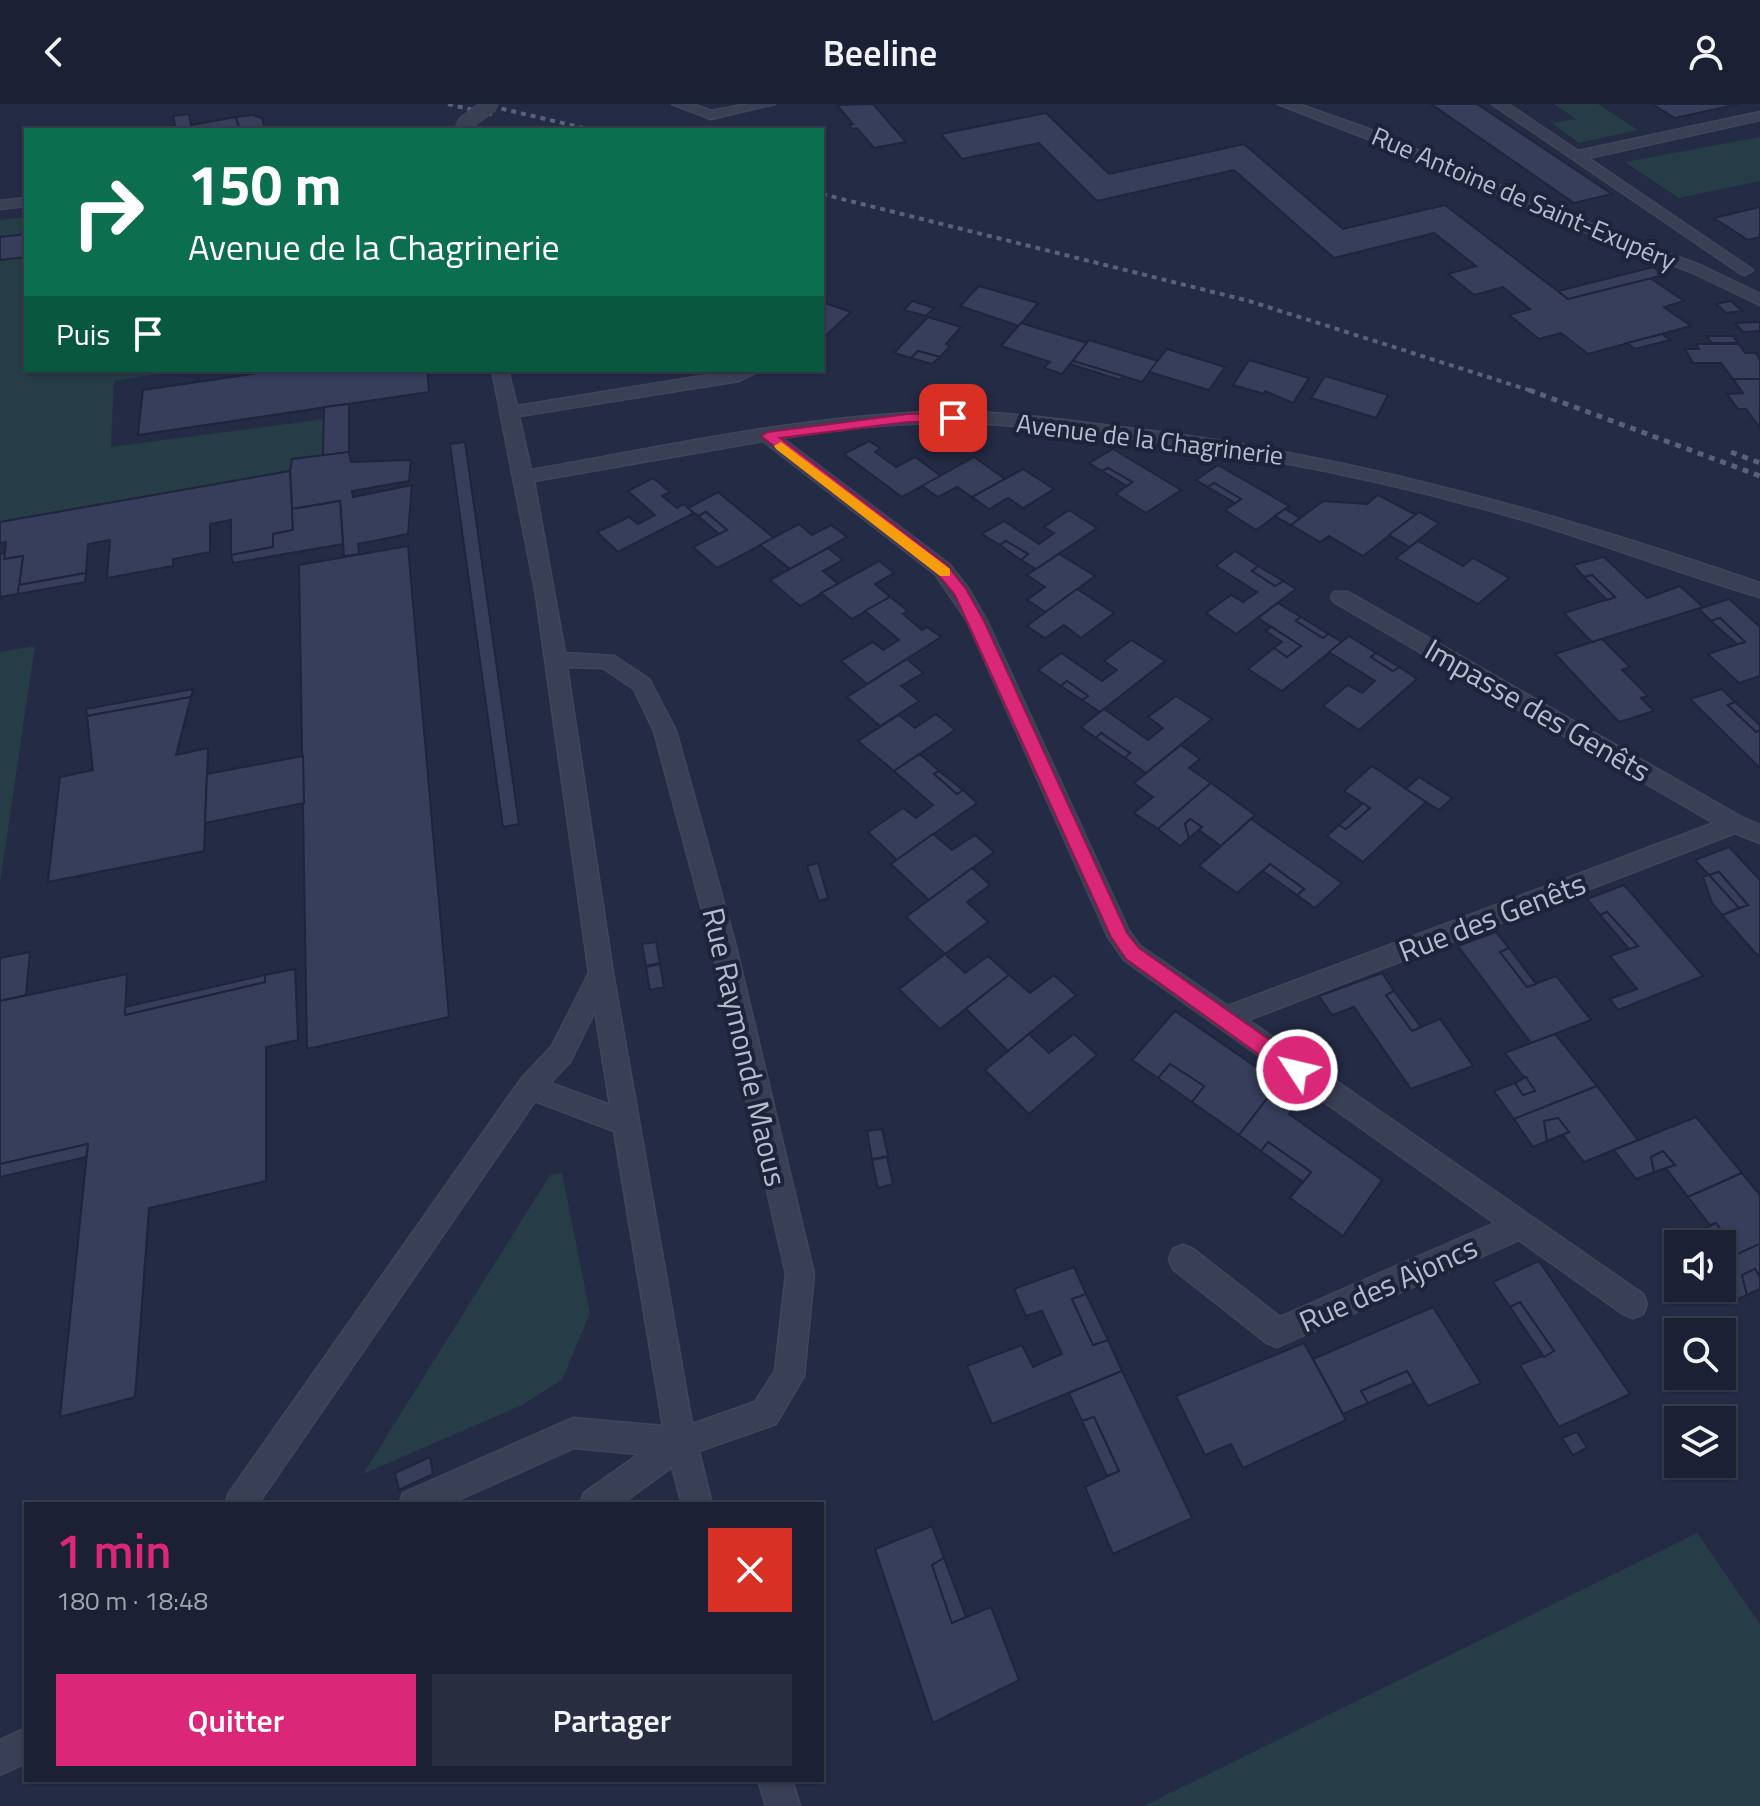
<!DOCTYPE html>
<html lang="fr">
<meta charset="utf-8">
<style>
body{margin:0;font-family:"Titillium Web",sans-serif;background:#282d40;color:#f1f3f6;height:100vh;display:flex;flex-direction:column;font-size:30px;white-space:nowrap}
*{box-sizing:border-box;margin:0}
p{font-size:26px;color:#a0a3ac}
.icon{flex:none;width:44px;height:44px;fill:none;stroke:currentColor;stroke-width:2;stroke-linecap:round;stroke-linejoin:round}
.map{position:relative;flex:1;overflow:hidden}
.drawer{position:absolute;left:24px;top:1398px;width:800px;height:280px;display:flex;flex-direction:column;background:#1b2034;border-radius:0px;box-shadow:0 2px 6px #0004,0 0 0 2px #393e4f}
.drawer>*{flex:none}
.top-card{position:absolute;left:24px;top:24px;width:800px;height:244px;border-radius:0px;box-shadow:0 2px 6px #0004,0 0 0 2px #393e4f;background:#0b6e4f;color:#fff;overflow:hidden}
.controls{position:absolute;left:1664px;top:1126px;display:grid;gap:16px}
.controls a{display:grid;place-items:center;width:72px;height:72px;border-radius:0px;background:#1b2034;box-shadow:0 2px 6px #0004,0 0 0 2px #393e4f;font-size:40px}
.pin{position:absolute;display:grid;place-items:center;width:68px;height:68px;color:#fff;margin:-34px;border-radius:16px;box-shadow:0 4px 12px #0006}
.me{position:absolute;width:88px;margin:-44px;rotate:305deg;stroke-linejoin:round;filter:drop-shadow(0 0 6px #0008)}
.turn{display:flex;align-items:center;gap:28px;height:168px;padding:0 32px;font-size:36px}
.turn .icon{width:104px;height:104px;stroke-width:2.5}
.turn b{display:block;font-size:56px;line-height:68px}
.then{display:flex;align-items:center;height:76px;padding:0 32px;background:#0003;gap:16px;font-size:30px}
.round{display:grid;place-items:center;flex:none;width:84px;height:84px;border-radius:0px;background:#282d40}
.headline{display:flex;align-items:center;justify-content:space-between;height:136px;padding:0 32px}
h1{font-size:48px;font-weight:600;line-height:60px;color:#db2777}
.cta{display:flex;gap:16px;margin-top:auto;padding:16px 32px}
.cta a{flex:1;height:92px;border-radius:0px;background:#db2777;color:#fff;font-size:32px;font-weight:600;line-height:92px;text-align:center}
.cta a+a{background:#282d40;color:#f1f3f6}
header{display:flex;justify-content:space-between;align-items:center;height:104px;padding:0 32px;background:#1b2034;font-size:36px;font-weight:600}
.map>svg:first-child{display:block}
</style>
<header><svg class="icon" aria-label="back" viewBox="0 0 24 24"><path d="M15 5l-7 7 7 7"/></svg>Beeline<svg class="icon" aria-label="person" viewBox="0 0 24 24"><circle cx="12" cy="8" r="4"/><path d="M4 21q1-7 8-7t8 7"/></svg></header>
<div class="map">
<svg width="1760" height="1702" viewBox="0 0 1760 1702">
<rect width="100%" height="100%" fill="#242b45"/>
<!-- green -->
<g fill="#263c46">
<polygon points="1554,0 1598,0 1638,26 1579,39 1552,19 1576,15"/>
<polygon points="1760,33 1760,77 1679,94 1625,58"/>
<polygon points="26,113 26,266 184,266 114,277 111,343 324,315 323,352 292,355 290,367 0,418 0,116"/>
<polygon points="35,542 0,779 0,548"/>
<polygon points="562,1069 590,1209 562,1276 522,1301 363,1370 550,1071"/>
<polygon points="1697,1429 1760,1520 1760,1702 1144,1702"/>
</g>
<!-- building -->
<g fill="#363e5c" stroke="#20253c" stroke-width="2">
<polygon points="873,0 906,38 874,44 857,24 852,25 849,21 853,20 837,1"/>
<polygon points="1431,0 1477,0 1612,90 1574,99"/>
<polygon points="1652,0 1739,0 1675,14"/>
<polygon points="1046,9 1109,70 1244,40 1343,125 1445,101 1568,195 1650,174 1684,197 1664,203 1691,222 1588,250 1561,229 1539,235 1509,211 1530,205 1503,183 1474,191 1448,170 1476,162 1434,129 1334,154 1234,66 1097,97 1039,39 962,55 941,30"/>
<polygon points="189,10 191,21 236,13 240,26 176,26 173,12"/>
<polygon points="252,11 262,14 265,26 240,26 236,13"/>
<polygon points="1760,103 1760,133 1748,136 1714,114"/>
<polygon points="26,130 26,153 0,156 0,133"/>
<polygon points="1653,163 1664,171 1568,195 1558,187"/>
<polygon points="979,182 1038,199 1019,222 960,202"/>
<polygon points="912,197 934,204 926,212 904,206"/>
<polygon points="1731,197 1742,207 1726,209 1716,200"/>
<polygon points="822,198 851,208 822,235"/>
<polygon points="928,213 961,223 946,240 950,242 940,253 918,247 911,254 894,249"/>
<polygon points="1760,218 1760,227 1743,228 1735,219"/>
<polygon points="1021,219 1087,239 1062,270 1044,264 1050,258 1001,242"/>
<polygon points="1662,230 1670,236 1635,245 1627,239"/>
<polygon points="1707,232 1733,232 1738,239 1712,239"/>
<polygon points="1089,236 1158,257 1142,278 1073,257"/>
<polygon points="1696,240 1739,240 1745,249 1756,249 1760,256 1760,275 1733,275 1721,259 1693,259 1685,245 1699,245"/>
<polygon points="1167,245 1225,263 1209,286 1149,268"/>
<polygon points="918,247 940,253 932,260 911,254"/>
<polygon points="1249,256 1309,274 1293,299 1265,287 1264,290 1233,281"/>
<polygon points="1073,257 1123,272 1120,276 1070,260"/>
<polygon points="280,266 427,266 429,288 138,331 143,286"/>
<polygon points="280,266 427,266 429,288 138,331 143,286"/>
<polygon points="1325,272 1388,291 1376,314 1311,294"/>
<polygon points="1733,275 1760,275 1760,324 1746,305 1738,305 1727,290 1743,289"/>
<polygon points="349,300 349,348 323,352 324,303"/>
<polygon points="869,337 880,344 875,348 896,363 915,353 941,372 902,393 844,350"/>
<polygon points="465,338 519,720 503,723 450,340"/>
<polygon points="1113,345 1181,386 1146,409 1116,390 1132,378 1108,364 1102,367 1089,359"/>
<polygon points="349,348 351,358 411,356 409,377 352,387 353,393 412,381 408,430 358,440 359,450 344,452 340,397 292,405 290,367 292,355"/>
<polygon points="974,353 1005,375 972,393 957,383 938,393 922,382"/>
<polygon points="1218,361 1289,402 1256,426 1225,406 1241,395 1214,379 1208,383 1196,376"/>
<polygon points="1108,364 1132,378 1127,382 1102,367"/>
<polygon points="1023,365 1054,385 1023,404 1008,394 989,405 972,393"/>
<polygon points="290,367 293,426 273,430 273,443 231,451 231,416 210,420 210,448 173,455 173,462 107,474 110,436 88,440 86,469 19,481 23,452 4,455 6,438 0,439 0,418"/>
<polygon points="653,374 670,388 662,392 677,404 684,400 694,409 618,448 597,428 629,413 638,420 655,411 628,387"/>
<polygon points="1214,379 1241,395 1235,399 1208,383"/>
<polygon points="718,388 774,434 717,464 693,443 727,426 706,408 698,412 688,404"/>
<polygon points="1378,391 1416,411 1363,452 1329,432 1320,438 1291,421 1323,397 1367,400"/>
<polygon points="340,397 343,440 233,459 231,451 273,443 273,430 293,426 292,405"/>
<polygon points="1285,405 1300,414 1291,421 1275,412"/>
<polygon points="1069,406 1097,424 1036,465 1021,456 1028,450 1006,437 1000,441 982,430 1004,417 1039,440 1054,429 1044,423"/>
<polygon points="706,408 727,426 719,430 698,412"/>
<polygon points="1419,408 1439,419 1410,443 1389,431"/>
<polygon points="799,420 812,431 831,421 847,433 790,465 760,441"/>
<polygon points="1006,437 1028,450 1021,456 1000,441"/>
<polygon points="1418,437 1463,462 1473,454 1509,474 1478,500 1396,454"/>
<polygon points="408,442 449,913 307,945 299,461"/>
<polygon points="828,444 843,456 823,467 838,480 800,502 770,476"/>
<polygon points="1235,447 1258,462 1252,467 1275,482 1283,477 1296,485 1236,530 1206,509 1231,491 1243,498 1257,488 1216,462"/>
<polygon points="5,449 4,455 23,452 18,490 0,493 0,450"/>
<polygon points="1059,450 1095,472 1046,508 1027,496 1045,483 1027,471"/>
<polygon points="1604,453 1647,494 1680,482 1703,503 1592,538 1564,509 1615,493 1592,471 1584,473 1573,461"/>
<polygon points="879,457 894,469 875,480 890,493 852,515 821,489"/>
<polygon points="1258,462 1283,477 1275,482 1252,467"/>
<polygon points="86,469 85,478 18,490 19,481"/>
<polygon points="1592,471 1615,493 1607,496 1584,473"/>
<polygon points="1077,485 1114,509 1081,534 1064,521 1045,534 1027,522"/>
<polygon points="890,493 908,507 903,510 922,526 927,523 941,533 867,580 841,557 873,538 883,546 899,536 865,507"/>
<polygon points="1729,495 1760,523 1760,572 1739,579 1708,550 1745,538 1720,514 1711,517 1699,505"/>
<polygon points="1278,499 1301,513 1296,517 1323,534 1328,530 1342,538 1282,587 1248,565 1274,544 1287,553 1301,542 1258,514"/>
<polygon points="1301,513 1328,530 1323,534 1296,517"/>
<polygon points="1720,514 1745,538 1737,540 1711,517"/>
<polygon points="1271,523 1301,542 1287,553 1274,544 1282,538 1266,527"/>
<polygon points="1349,532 1376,549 1371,553 1393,567 1399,563 1417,575 1359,626 1323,602 1348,581 1362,589 1375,577 1329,548"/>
<polygon points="1602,535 1630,563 1622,566 1648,592 1641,594 1654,607 1619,618 1555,550"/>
<polygon points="1131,536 1165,557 1100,608 1082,596 1088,592 1067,577 1061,582 1038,566 1061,549 1102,577 1117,566 1104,557"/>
<polygon points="1376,549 1399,563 1393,567 1371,553"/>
<polygon points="907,555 923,569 901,582 919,597 880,622 847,593"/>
<polygon points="1067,577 1088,592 1082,596 1061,582"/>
<polygon points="193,585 191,593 87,612 86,605"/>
<polygon points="1722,585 1735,598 1728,601 1756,628 1760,626 1760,664 1690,595"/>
<polygon points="1176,592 1212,615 1146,669 1125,654 1130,649 1101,629 1096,634 1081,623 1104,605 1148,636 1163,624 1148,613"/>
<polygon points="191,593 176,651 208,644 204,747 48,778 60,673 93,666 87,612"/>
<polygon points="191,593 176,651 208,644 204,747 48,778 60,673 93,666 87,612"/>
<polygon points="1735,598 1760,621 1760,626 1756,628 1728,601"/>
<polygon points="936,610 955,626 894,667 858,637 899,611 915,624"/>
<polygon points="1101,629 1130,649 1125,654 1096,634"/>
<polygon points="1181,641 1200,655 1189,664 1211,679 1158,725 1134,709 1153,693 1134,679"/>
<polygon points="920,650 939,667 934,670 957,690 963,686 977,699 897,756 868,728 903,704 916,714 933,701 894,667"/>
<polygon points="303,652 304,699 205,719 207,670"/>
<polygon points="1372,662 1426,698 1363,758 1327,732 1339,721 1346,725 1370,704 1344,687"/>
<polygon points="939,667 963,686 957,690 934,670"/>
<polygon points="1419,673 1433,682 1452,694 1439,706 1406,685"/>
<polygon points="1211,679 1255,711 1221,742 1199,726 1202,723 1190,715 1185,720 1189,734 1180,742 1158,725"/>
<polygon points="1363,699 1370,704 1346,725 1339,721"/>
<polygon points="1190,715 1202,723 1189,734 1185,720"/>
<polygon points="1251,715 1342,779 1315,804 1297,791 1304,785 1270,760 1237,789 1199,762"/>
<polygon points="933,730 952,746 975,731 994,748 929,796 891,760"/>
<polygon points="1729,743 1760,776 1760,850 1757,851 1722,811 1748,801 1719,768 1709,771 1695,756"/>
<polygon points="818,759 828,794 819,797 807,762"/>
<polygon points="1270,760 1304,785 1297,791 1263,767"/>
<polygon points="972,764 990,781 967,798 988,818 945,850 906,813"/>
<polygon points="1719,768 1748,801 1739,804 1709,771"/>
<polygon points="1709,771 1739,804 1722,811 1712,799 1703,773"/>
<polygon points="1624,781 1703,872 1618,906 1610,895 1637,885 1610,852 1638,842 1607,808 1600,811 1587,795"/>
<polygon points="1607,808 1638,842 1629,845 1600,811"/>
<polygon points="1496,828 1509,844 1500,848 1527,883 1556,872 1591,916 1531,939 1458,842"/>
<polygon points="656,838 660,859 646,862 642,840"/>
<polygon points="1509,844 1536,880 1527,883 1500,848"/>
<polygon points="30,848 26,891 0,897 0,854"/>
<polygon points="945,850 965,869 988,852 1009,871 940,925 899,885"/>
<polygon points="660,860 664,883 650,886 646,863"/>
<polygon points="295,865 298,936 266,943 266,1077 149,1104 135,1293 60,1313 88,1040 0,1060 0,897 127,870 125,911 265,878 265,871"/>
<polygon points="295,865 298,936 266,943 266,1077 149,1104 135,1293 60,1313 88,1040 0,1060 0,897 127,870 125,911 265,878 265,871"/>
<polygon points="1382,869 1394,887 1386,891 1412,927 1440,915 1473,962 1411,985 1354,903 1332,911 1319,892"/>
<polygon points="265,871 265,878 125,911 125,903"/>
<polygon points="1009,871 1030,889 1054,871 1076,891 1008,947 966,905"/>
<polygon points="1394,887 1421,923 1412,927 1386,891"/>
<polygon points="1175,907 1279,979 1239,1031 1192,998 1204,982 1170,960 1158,974 1132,956"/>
<polygon points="1029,930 1049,949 1074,930 1097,951 1029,1010 985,966"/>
<polygon points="1555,930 1597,982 1514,1015 1494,987 1515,979 1523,991 1535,987 1505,949"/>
<polygon points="1170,960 1204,982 1192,998 1158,974"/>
<polygon points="1526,973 1535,987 1523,991 1515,979"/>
<polygon points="1279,979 1302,995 1289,1010 1382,1076 1343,1132 1290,1094 1311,1068 1268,1038 1261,1047 1239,1031"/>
<polygon points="1597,982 1638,1036 1584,1058 1563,1031 1569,1028 1558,1014 1544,1017 1547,1037 1533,1043 1514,1015"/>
<polygon points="1696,1013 1742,1069 1688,1093 1666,1064 1675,1061 1663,1047 1651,1053 1654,1068 1636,1075 1614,1046"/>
<polygon points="1558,1014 1569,1028 1547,1037 1544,1017"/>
<polygon points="882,1025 888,1052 872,1055 867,1027"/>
<polygon points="1268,1038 1311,1068 1303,1078 1261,1047"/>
<polygon points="88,1040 86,1053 0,1073 0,1060"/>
<polygon points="1663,1047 1675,1061 1654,1068 1651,1053"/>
<polygon points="887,1053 893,1080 878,1084 872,1056"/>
<polygon points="1742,1069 1760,1091 1760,1140 1722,1157 1722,1140 1729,1137 1716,1119 1710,1121 1688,1093"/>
<polygon points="1716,1119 1729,1137 1716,1140 1698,1128"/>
<polygon points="1698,1128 1716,1140 1685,1140 1681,1134"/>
<polygon points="1760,1140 1760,1173 1755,1165 1742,1171 1747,1191 1730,1199 1719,1184 1722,1184 1722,1157"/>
<polygon points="1539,1157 1630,1290 1559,1323 1520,1261 1554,1247 1520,1198 1510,1203 1493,1178"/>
<polygon points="1074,1163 1086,1190 1072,1195 1093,1241 1108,1236 1122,1267 992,1320 967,1262 1022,1241 1033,1263 1062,1250 1042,1207 1026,1212 1014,1185"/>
<polygon points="1755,1165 1760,1173 1760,1185 1747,1191 1742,1171"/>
<polygon points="1086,1190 1108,1236 1093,1241 1072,1195"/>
<polygon points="1520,1198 1554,1247 1544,1253 1510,1203"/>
<polygon points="1433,1203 1481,1279 1428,1302 1407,1267 1361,1287 1368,1299 1343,1310 1313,1255"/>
<polygon points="1304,1239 1346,1316 1243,1364 1231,1340 1205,1351 1176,1292"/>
<polygon points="1122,1267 1192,1414 1113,1450 1085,1383 1119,1367 1094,1313 1082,1317 1069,1289"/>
<polygon points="1407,1267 1414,1279 1368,1299 1361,1287"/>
<polygon points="1094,1313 1119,1367 1107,1372 1082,1317"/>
<polygon points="1577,1328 1587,1344 1573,1351 1562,1334"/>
<polygon points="430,1353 433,1370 399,1386 395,1369"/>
<polygon points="932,1422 944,1454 932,1461 952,1519 991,1503 1019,1576 933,1619 875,1445"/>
<polygon points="944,1454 966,1513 952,1519 932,1461"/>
</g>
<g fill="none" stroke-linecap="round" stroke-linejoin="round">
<!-- minor casing -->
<g stroke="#40455b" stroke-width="3">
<g id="minor">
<polygon points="672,0 692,0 712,7 747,0 775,0 711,15"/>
<polygon points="1278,0 1298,0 1366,24 1591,120 1702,162 1760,190 1760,201 1691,168 1581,126 1394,45"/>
<polygon points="1492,0 1508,0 1578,47 1760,8 1760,16 1588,54 1753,166 1745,171 1740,169"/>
<polygon points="26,94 26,102 0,105 0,97"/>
<path d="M492,266H508L517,302L739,266H761L739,277L519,312L531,366C663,343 796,313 930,308C993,306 1056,315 1119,323C1339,348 1551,407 1760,479V493C1675,468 1592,435 1506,411C1376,374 1243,348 1108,332C1056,326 1004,319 951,319C895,318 838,326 782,334L949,460L968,484L987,517L1129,827L1140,842L1228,902L1714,719L1334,498L1331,493L1334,488H1348L1743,714L1760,721V739L1735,729L1248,916L1643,1190L1647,1200L1643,1210L1633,1214L1623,1210L1519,1136L1277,1243L1267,1239L1173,1165L1169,1155L1173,1145L1183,1141L1193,1145L1280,1213L1495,1119L1124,856L1108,833L967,517L935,470L763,337L534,377L565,549L614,552L649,575L676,627L735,839L814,1170L804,1272L776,1320L699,1347L712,1400H682L672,1363L621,1400H580L584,1389L639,1350L574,1344L449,1400H399L403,1389L573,1314L663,1322L614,1027L535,997L258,1400H225L229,1389L521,975L552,942L589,869L536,491ZM567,563L603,564L634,585L654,627L711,839L786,1170L775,1267L755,1298L692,1320L613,869ZM595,907L610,1001L550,979L570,958Z"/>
<polygon points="26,1624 26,1659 0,1671 0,1636"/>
<polygon points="758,1676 792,1676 800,1702 766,1702"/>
</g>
</g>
<!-- minor -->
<use href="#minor" fill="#393f55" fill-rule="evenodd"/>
<!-- rail-far1 -->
<g stroke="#5b617c" stroke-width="4" stroke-dasharray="5 5" stroke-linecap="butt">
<polyline points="448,0 494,11"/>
<polyline points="482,0 592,26"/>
<polyline points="822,90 1249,197 1535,288"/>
</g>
<!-- rail -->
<g stroke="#5b617c" stroke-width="5" stroke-dasharray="6 6" stroke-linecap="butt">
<polyline points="1529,286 1760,372"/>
<polyline points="1731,348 1760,359"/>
</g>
<!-- minor-bridge casing -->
<g stroke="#40455b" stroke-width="17" stroke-linecap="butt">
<polyline id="minor-bridge" points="463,21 491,0"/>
</g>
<!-- minor-bridge -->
<use href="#minor-bridge" stroke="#393f55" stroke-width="15"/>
</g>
<!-- route -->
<polygon fill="#db2777" stroke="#8e194d" stroke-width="2" points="908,310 953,310 960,314 953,318 908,318 780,334 947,461 966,485 984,517 1127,829 1139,844 1304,960 1307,966 1304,973 1297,975 1290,973 1126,855 1111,833 955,491 936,468 761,332 768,328"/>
<!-- slow -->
<polygon fill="#f59e0b" points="781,338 950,465 950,472 940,472 776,345 774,342"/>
<g text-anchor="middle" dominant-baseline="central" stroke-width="8" stroke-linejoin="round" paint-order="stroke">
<!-- far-street labels -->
<g font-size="26" fill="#b7bbce" stroke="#1d233a">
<text transform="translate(1524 94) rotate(23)">Rue Antoine de Saint-Exupéry</text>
<text transform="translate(1150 335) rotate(7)">Avenue de la Chagrinerie</text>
</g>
<!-- street labels -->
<g font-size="30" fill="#b7bbce" stroke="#1d233a">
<text transform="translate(1538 606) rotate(30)">Impasse des Genêts</text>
<text transform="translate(1492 813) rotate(-21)">Rue des Genêts</text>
<text transform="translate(745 943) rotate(77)">Rue Raymonde Maous</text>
<text transform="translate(1388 1180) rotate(-24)">Rue des Ajoncs</text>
</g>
</g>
</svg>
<div class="controls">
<a><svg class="icon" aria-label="sound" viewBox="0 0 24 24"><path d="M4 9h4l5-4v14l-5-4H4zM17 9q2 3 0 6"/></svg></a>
<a><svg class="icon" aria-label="search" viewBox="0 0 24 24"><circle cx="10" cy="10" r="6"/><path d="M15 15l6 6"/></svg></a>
<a><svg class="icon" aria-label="layers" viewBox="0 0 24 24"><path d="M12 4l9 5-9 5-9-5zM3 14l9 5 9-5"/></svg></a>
</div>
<div class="pin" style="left:953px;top:314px;background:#d93025"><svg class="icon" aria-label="arrive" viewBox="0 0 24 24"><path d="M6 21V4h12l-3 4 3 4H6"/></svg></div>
<svg class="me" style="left:1297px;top:966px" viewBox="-20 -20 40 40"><circle r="17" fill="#db2777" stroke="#fff" stroke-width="3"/><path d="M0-11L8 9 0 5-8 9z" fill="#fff"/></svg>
<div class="top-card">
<div class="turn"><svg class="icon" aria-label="right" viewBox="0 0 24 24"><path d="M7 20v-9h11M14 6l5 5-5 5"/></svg><div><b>150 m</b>Avenue de la Chagrinerie</div></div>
<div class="then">Puis<svg class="icon" aria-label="arrive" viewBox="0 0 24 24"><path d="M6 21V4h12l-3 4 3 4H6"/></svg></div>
</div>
<section class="drawer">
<div class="headline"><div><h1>1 min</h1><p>180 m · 18:48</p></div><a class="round" style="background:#d93025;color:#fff"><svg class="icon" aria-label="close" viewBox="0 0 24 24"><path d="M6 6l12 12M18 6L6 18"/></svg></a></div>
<div class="cta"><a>Quitter</a><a>Partager</a></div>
</section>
</div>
